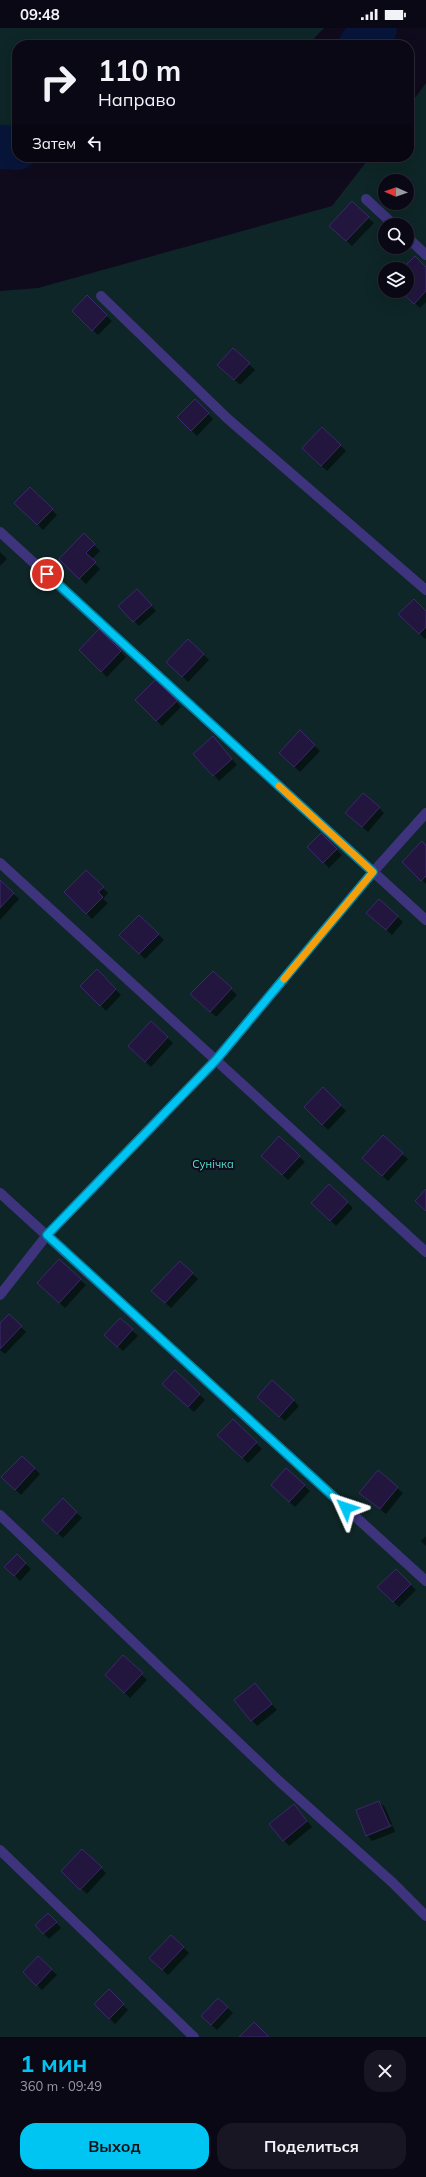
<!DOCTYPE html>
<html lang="ru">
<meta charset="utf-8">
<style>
body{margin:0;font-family:Mulish,sans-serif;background:#191623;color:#f1f3f6;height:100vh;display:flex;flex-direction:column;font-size:15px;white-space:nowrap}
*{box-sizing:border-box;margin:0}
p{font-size:13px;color:#9a9aa1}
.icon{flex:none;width:22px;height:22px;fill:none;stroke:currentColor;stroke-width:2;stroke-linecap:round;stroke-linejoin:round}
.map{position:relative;height:2009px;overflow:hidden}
.side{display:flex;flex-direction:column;background:#0b0816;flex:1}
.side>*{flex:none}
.top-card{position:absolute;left:12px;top:12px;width:402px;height:122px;border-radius:16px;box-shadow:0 4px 16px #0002,0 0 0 1px #2b2935;background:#0b0816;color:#f1f3f6;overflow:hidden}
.needle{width:26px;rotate:272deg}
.buttons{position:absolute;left:378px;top:146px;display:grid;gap:8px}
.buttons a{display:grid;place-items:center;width:36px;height:36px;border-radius:50%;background:#0b0816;box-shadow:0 4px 16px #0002,0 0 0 1px #2b2935;font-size:20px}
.pin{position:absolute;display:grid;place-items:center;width:34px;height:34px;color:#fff;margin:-17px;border:2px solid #fff;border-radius:50%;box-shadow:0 1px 4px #0007}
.me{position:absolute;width:44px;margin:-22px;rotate:312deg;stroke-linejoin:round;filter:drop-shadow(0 0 3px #0008)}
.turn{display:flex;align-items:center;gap:14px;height:84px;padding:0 20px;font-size:18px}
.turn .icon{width:52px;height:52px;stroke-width:2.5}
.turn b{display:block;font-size:28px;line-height:34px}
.then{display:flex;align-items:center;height:38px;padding:0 20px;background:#0003;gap:8px;font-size:15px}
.round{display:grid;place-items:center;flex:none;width:42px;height:42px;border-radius:16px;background:#191623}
.headline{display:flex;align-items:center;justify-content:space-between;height:68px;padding:0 20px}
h1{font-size:24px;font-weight:700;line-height:30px;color:#00c5f2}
.primary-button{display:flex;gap:8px;margin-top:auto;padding:8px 20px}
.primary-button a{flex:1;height:46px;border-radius:16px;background:#00c5f2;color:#111;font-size:16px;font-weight:700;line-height:46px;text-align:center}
.primary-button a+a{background:#191623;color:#f1f3f6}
.status{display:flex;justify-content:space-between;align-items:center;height:28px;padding:0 20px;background:#0b0816;direction:ltr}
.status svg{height:11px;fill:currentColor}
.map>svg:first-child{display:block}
</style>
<div class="status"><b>09:48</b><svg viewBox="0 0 49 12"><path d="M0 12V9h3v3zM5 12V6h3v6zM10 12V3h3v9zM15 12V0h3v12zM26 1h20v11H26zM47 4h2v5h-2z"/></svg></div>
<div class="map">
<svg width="426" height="2009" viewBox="0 0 426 2009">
<rect width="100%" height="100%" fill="#0f0b1d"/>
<!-- green -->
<g fill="#0e2627" fill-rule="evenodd">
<polygon points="0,0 324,0 308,17 17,17 17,109 14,110 0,103"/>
<path d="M426,55V2009H0V263L38,260L332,178L370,129H409V78ZM385,153H407V175H385ZM385,197H407V219H385ZM385,241H407V263H385Z"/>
</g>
<!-- shadow -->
<g fill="#0007">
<polygon points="352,175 374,195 352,218 331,198"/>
<polygon points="426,240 426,274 420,280 401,263 407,263 407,241 403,241"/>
<polygon points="87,269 112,293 98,307 73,283"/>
<polygon points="233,321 255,342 240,357 219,337"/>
<polygon points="195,372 213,391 197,408 178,389"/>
<polygon points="340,417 346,423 327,443 303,420"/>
<polygon points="30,460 57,487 43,502 16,475"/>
<polygon points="84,507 100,523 91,532 100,541 86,556 61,531"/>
<polygon points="0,524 7,531 0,538"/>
<polygon points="142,568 156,583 139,598 120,578"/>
<polygon points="426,584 426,610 425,611 400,586"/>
<polygon points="99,602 126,629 107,649 80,622"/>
<polygon points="188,612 209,632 188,654 168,634"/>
<polygon points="156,653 181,679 162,698 136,672"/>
<polygon points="300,704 320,723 300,744 280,725"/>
<polygon points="218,715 237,737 219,753 214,747"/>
<polygon points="379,780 384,785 368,804 352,790"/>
<polygon points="321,806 342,827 329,840 309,819"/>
<polygon points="426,819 426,856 403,834"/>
<polygon points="86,843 108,865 103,871 108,875 92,891 66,864"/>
<polygon points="0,853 19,871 0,892"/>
<polygon points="379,872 403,894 392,907 373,890"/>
<polygon points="140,888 164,912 145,931 121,907"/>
<polygon points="97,943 121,967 106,983 81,958"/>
<polygon points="213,944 237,967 216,989 192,966"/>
<polygon points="151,994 173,1015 151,1039 129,1018"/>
<polygon points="323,1061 346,1083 328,1102 305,1079"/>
<polygon points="279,1110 305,1134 288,1152 268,1133"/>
<polygon points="402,1126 408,1131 388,1153 369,1135"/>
<polygon points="329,1157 353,1180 336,1198 312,1175"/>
<polygon points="180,1234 198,1251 171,1280 158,1268"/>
<polygon points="80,1252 86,1257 65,1280 38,1255"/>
<polygon points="9,1287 26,1304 5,1326 0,1322 0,1297"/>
<polygon points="120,1291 138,1308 123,1323 105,1307"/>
<polygon points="175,1343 205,1372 194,1384 169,1361"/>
<polygon points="293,1372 299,1378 285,1393 264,1375"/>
<polygon points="233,1392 262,1421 248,1435 219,1407"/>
<polygon points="22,1429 40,1446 21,1467 3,1449"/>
<polygon points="286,1441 310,1463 295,1479 277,1463"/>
<polygon points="378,1444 403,1465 386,1486 366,1470"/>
<polygon points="63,1472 82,1490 63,1510 43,1492"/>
<polygon points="426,1508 426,1518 421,1513"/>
<polygon points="17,1527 31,1541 20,1553 6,1539"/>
<polygon points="396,1542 416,1562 399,1579 379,1559"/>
<polygon points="124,1629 147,1652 130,1670 107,1647"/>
<polygon points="255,1657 277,1682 257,1698 252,1692"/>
<polygon points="379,1774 385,1779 392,1796 368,1806 368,1808 393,1798 395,1804 372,1813 367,1807"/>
<polygon points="299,1783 312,1799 289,1818 284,1812"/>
<polygon points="82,1822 106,1845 87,1866 62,1843"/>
<polygon points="54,1892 61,1900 49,1911 43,1905"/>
<polygon points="171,1908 189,1925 168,1947 150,1930"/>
<polygon points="38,1929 57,1947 42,1962 24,1944"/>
<polygon points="109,1963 128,1982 115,1996 95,1976"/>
<polygon points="218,1971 233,1985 217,2002 202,1988"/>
</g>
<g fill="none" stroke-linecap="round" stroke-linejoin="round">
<!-- river -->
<g stroke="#07153a" stroke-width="44">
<polyline points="361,17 375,0"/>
<polyline points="0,119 17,120"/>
</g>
</g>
<!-- building -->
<g fill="#22163e" stroke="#3b286b">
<polygon points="352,173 369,189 346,213 329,198"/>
<polygon points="415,228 426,239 426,263 414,276 400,263 407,263 407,241 402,241"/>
<polygon points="87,267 107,287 92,303 72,283"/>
<polygon points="233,320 250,335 234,352 217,337"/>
<polygon points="195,371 209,385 191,403 177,389"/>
<polygon points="322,399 341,417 321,438 302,420"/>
<polygon points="30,459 53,481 37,497 14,475"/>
<polygon points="84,505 95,516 86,525 96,534 79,551 59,531"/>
<polygon points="137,561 152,577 133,594 118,578"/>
<polygon points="414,571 426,583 426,599 419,606 398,586"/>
<polygon points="99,601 121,623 101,644 79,622"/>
<polygon points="188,611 204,626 182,649 166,634"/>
<polygon points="156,651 177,673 156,693 135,672"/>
<polygon points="300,702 315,717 294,739 279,725"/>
<polygon points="213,708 232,731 213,748 193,726"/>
<polygon points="363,765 380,779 362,799 345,785"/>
<polygon points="321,805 337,821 323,835 307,819"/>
<polygon points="422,813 426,818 426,848 421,853 402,834"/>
<polygon points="86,842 104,859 98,864 103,869 86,886 64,864"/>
<polygon points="0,852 14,865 0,880"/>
<polygon points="379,871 398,888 386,902 366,885"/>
<polygon points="139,887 159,906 139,926 119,907"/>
<polygon points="97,941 116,961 100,978 80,958"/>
<polygon points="213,943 232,960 210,984 190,966"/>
<polygon points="151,993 168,1009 145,1034 128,1018"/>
<polygon points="323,1059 341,1077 322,1097 304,1079"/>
<polygon points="383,1107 403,1125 382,1148 362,1130"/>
<polygon points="279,1108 300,1128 282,1147 261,1128"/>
<polygon points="329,1156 348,1174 330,1193 311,1175"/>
<polygon points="426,1161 426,1183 415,1173"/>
<polygon points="59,1231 81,1251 59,1275 37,1255"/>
<polygon points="180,1233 193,1245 165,1275 151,1263"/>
<polygon points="9,1286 22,1298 0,1321 0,1295"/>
<polygon points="120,1290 133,1301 117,1319 104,1307"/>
<polygon points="175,1342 200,1366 188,1379 162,1356"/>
<polygon points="272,1352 294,1372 279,1389 257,1369"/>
<polygon points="233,1391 257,1414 242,1430 217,1407"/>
<polygon points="22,1428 35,1440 15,1462 1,1449"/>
<polygon points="286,1440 305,1457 289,1474 271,1457"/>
<polygon points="378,1442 398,1459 380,1481 359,1465"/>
<polygon points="63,1470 77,1484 57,1506 42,1492"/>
<polygon points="17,1526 26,1535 14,1548 4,1539"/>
<polygon points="396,1541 411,1556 393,1574 377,1559"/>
<polygon points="123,1627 143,1645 124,1665 105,1647"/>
<polygon points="255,1655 272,1676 251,1693 234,1672"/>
<polygon points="379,1773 390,1798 366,1808 356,1782"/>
<polygon points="294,1776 307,1793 283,1813 269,1796"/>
<polygon points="82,1821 102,1839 80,1862 61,1843"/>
<polygon points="48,1885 57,1894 43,1906 35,1897"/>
<polygon points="171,1907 184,1919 162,1942 149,1930"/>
<polygon points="38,1928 52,1941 36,1958 23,1944"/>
<polygon points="109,1961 124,1976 109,1991 94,1976"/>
<polygon points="218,1970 228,1979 211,1997 201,1988"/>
<polygon points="254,1994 269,2009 239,2009"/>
</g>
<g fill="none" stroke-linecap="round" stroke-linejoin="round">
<!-- minor -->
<g stroke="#3d347d" stroke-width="10">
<polyline points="366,171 394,197"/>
<polyline points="407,209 426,227"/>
<polyline points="101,268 228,391 426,562"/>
<polyline points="0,504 426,892"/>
<polyline points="0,835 426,1224"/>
<polyline points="0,1165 426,1553"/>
<polyline points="0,1267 47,1207 216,1032 373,844 426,785"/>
<polyline points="0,1487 279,1753 393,1855 426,1888"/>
<polyline points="0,1822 194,2009"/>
</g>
</g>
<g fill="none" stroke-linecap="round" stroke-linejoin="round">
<!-- route casing -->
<g stroke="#00809d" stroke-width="10">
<polyline id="route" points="47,546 373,844 216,1032 47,1207 346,1480"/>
</g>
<!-- route -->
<use href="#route" stroke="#00c5f2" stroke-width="7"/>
<!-- slow -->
<polyline stroke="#f59e0b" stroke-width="7" points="279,758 373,844 284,951"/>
</g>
<g text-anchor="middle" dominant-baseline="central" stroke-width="4" stroke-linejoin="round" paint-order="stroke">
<!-- park labels -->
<g font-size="11" fill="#51e1c9" stroke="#0f0b1d">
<text x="213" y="1136">Сунічка</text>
</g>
</g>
</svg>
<div class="buttons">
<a><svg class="needle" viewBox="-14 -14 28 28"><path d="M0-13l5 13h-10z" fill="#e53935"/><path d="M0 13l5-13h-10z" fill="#9a9aa1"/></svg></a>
<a><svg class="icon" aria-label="search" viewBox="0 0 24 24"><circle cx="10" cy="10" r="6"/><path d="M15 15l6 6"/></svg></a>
<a><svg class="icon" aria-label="layers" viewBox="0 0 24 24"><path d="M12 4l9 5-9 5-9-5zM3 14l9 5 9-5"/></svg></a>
</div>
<div class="pin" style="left:47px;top:546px;background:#d93025"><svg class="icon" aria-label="arrive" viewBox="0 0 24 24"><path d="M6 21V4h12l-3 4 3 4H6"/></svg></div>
<svg class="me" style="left:346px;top:1480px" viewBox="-20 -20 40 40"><path d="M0-17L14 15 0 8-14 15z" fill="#00c5f2" stroke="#fff" stroke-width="4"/></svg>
<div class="top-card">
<div class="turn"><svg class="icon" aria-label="right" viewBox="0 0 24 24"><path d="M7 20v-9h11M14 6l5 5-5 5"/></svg><div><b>110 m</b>Направо</div></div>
<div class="then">Затем<svg class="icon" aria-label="left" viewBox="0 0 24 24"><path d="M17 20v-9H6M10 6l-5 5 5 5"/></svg></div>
</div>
</div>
<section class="side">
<div class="headline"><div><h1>1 мин</h1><p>360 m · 09:49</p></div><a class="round"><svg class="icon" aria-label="close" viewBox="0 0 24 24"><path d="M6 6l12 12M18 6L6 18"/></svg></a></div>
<div class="primary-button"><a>Выход</a><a>Поделиться</a></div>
</section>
